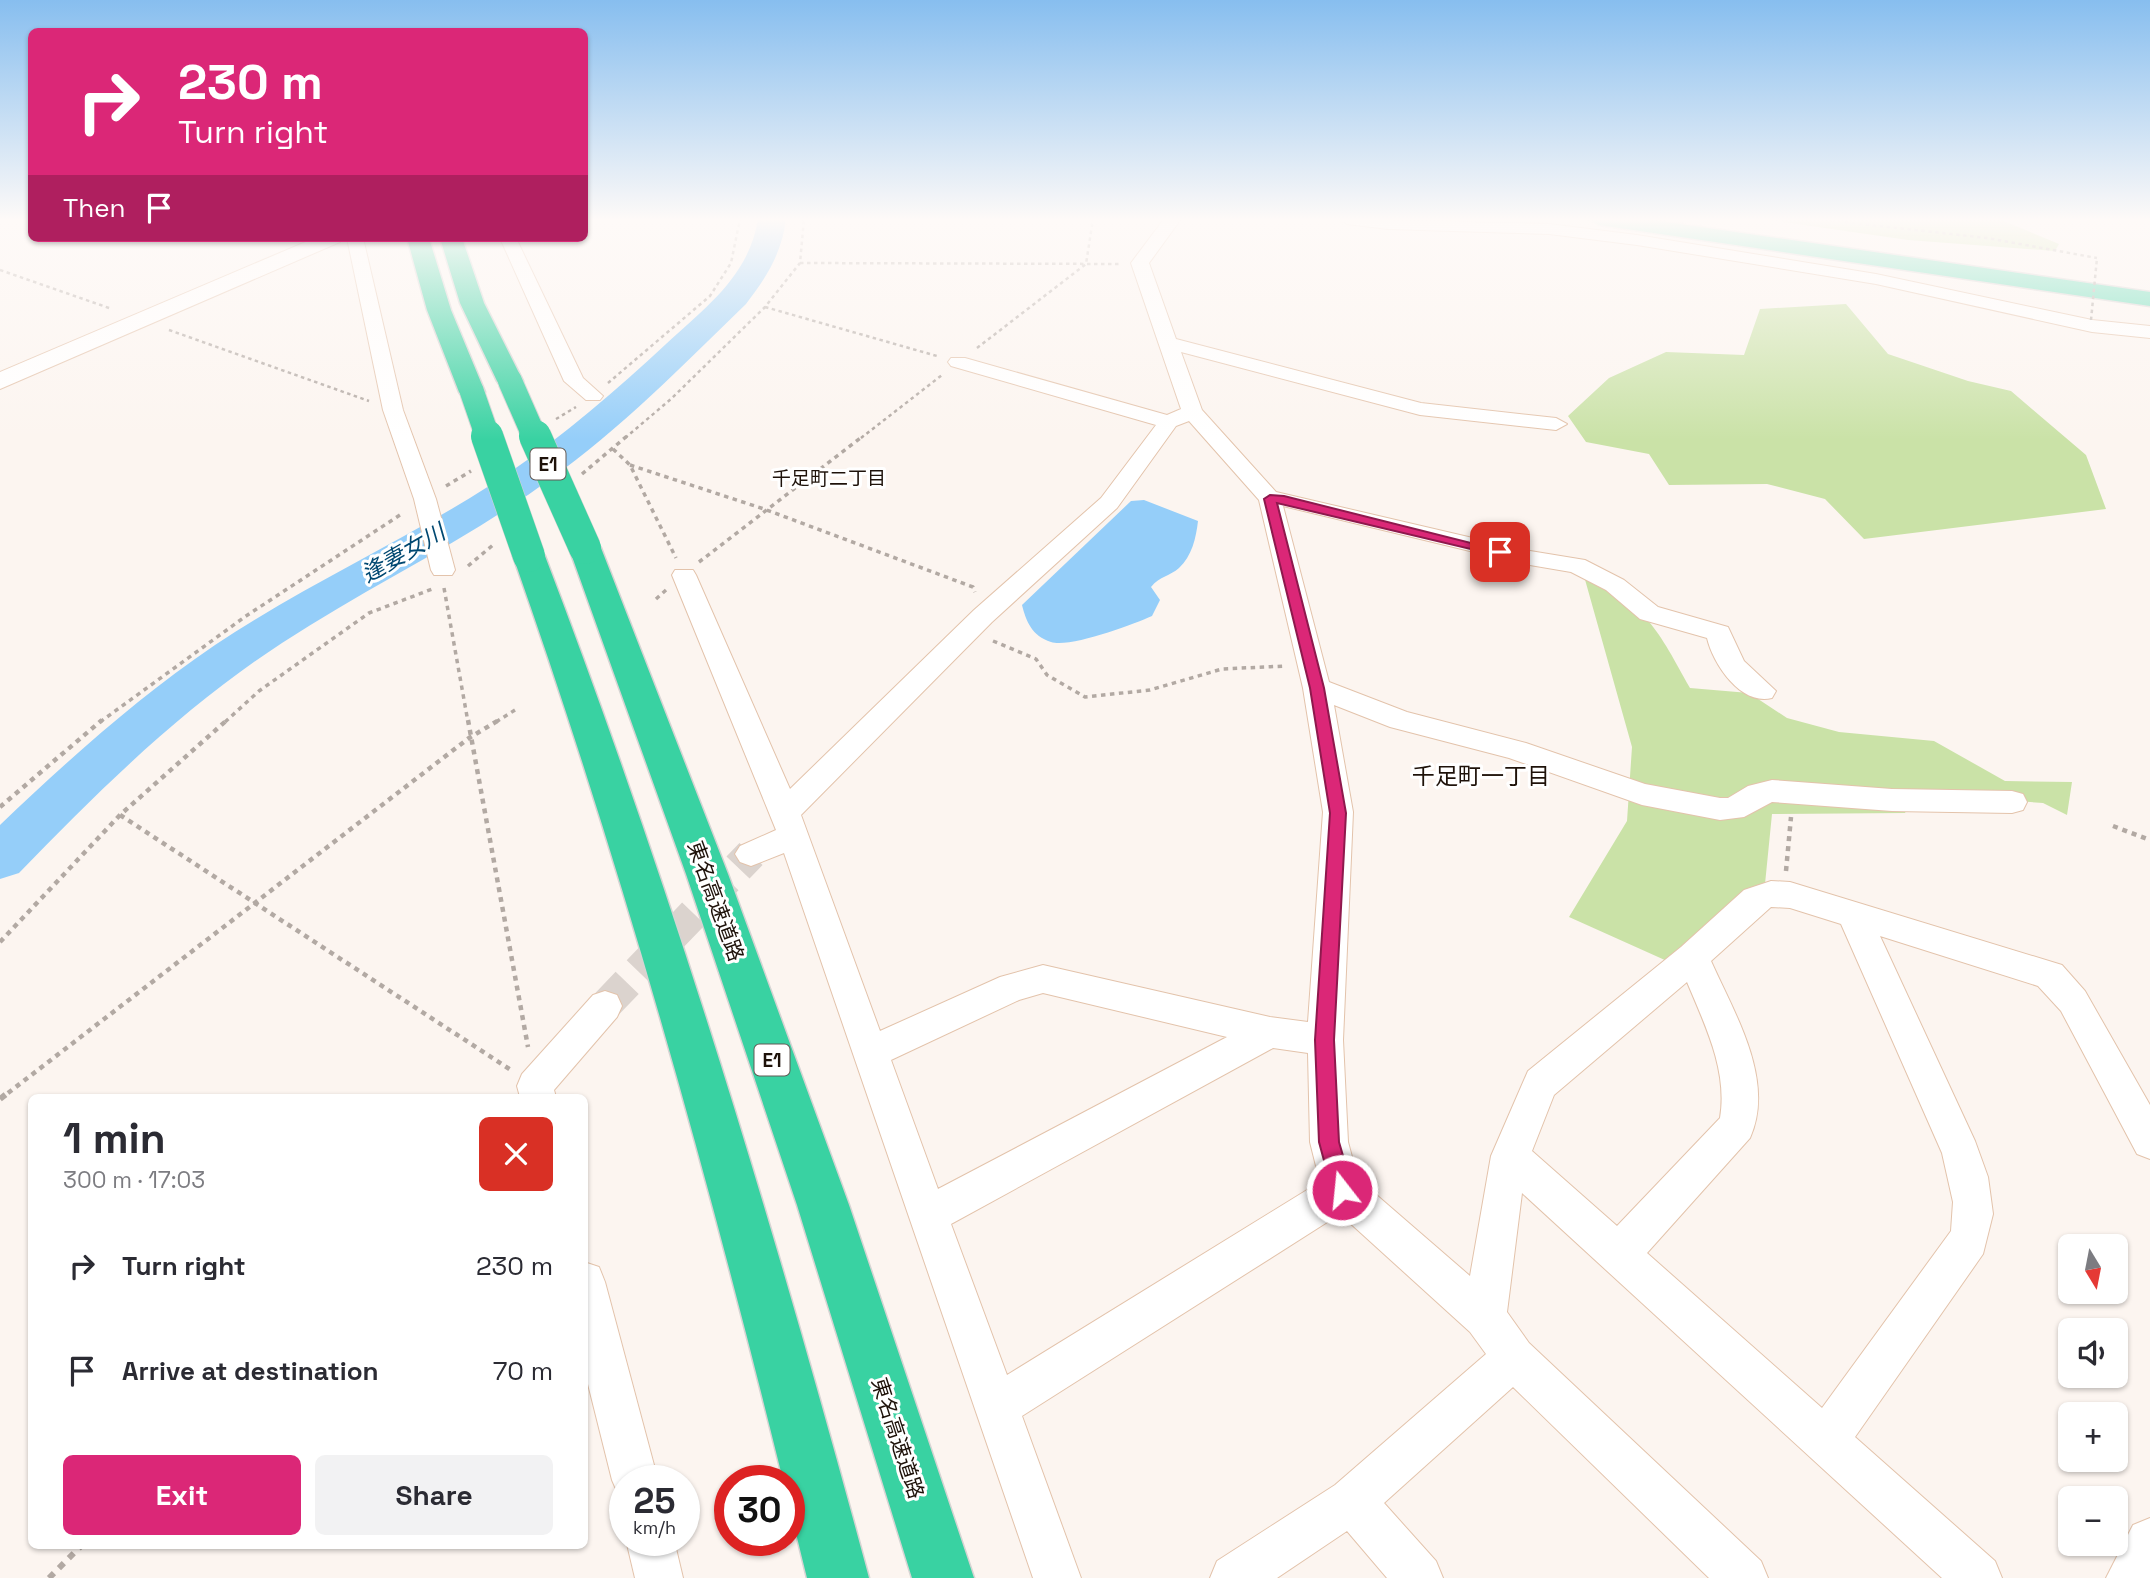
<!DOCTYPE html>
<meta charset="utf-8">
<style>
body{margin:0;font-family:"Space Grotesk","Noto Sans JP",sans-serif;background:#f2f2f3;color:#2b2b33;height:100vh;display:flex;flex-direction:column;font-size:26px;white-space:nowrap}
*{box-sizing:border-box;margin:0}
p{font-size:23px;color:#7c7c81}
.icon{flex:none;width:38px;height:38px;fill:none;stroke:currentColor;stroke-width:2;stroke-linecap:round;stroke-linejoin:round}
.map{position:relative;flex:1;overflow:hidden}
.panel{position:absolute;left:28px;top:1094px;width:560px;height:455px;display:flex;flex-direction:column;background:#fff;border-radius:10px;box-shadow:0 2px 5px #0004}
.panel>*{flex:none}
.hud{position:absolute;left:28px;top:28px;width:560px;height:214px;border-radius:10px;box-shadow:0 2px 5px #0004;background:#db2777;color:#fff;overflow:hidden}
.needle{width:46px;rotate:170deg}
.tools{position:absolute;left:2058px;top:1234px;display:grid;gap:14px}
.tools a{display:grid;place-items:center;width:70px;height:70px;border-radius:10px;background:#fff;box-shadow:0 2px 5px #0004;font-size:35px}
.speed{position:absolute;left:609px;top:1465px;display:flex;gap:14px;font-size:35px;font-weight:700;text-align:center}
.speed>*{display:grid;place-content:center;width:91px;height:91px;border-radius:50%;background:#fff;box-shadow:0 2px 5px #0004;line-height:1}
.speed small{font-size:18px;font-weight:400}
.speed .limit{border:10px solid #d22;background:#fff;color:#111}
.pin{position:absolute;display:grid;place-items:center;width:60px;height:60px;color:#fff;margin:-30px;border-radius:14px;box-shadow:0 4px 10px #0006}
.me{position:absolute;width:77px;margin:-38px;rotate:344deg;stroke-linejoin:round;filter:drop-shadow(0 0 5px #0008)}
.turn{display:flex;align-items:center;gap:24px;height:147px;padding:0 35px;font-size:32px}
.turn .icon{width:91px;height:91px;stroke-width:2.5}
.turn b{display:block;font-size:49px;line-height:60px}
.then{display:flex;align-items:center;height:66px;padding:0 35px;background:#0003;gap:14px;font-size:26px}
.round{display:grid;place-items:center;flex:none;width:74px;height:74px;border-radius:10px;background:#f2f2f3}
.overview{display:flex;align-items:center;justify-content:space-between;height:119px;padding:0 35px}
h1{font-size:42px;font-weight:700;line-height:52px}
.action{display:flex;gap:14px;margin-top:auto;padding:14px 35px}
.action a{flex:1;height:80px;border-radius:10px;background:#db2777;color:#fff;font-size:28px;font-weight:700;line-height:80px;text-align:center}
.action a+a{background:#f2f2f3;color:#2b2b33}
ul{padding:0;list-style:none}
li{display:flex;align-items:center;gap:21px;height:105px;padding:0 35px}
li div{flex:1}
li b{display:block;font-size:26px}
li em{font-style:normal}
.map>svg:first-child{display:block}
</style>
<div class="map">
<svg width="2150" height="1578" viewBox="0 0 2150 1578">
<rect width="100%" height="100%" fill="#fcf5f0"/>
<!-- green -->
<g fill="#cae2a7">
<polygon points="1763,219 1999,219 2059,244 2055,251 1908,240"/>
<polygon points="1846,304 1888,354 1968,381 2011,391 2086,455 2106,509 1864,539 1825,499 1767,484 1669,485 1649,454 1586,442 1568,416 1609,378 1666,352 1744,355 1760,309"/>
<path d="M1584,576C1646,603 1659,632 1690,688L1749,693L1787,718L1839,732L1934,741L2005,781L2072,782L2067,815L2043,803L1914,794L1905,813L1772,814L1765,884L1667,961L1569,917L1627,821L1632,747Z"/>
</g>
<!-- water -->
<path fill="#95cef9" d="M1144,500L1198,521C1196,538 1192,556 1179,568C1170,576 1160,576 1151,587L1160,600L1152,616C1132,625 1070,648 1051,642C1032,636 1026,621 1022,605L1131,501Z"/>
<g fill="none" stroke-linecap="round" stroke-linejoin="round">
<!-- river -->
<path fill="#95cef9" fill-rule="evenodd" d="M758,219H786C782,253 766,278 746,304C683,365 621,429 549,480C464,542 369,586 282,643C184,707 100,789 19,873L0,879V825C67,761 137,698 215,645C303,586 400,543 489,486C553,445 611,395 666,344C706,307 749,276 758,219Z"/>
<!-- minor-tunnel -->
<polyline stroke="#dbd3ce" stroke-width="32" stroke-dasharray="32 16" stroke-linecap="butt" points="605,1006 751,854"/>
<!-- minor casing -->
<g stroke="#e3c3ab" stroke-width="2">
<g id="minor">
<path d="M1164,219H1181L1149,263L1176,339L1421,403L1556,418L1567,424L1556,430L1420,415L1181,352L1202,410L1276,492L1524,550L1585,560L1624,580L1658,607L1728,627L1744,661L1776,691L1772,698C1741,706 1713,664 1707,638L1640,619L1606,590L1571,572L1524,564L1283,506L1329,682L1407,712L1526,743L1645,784L1720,798H1728L1748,786L1772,780L1892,789L2012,791L2023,794L2027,802L2023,810L2012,813L1892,811L1772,802L1744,817L1720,820L1642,805L1509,758L1390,727L1334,705L1353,812L1343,1040L1348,1142L1358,1179L1470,1276L1491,1156L1528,1071L1681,947L1744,890L1771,881L1790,882L2062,965L2085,991L2150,1105V1159L2137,1154L2061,1011L2038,986L1880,936L1975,1141L1988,1177L1993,1214L1983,1254L1855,1437L1995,1561L2002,1578H1942L1522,1193L1507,1312L1529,1343L1761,1561L1768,1578H1709L1513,1387L1384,1503L1436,1561L1443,1578H1387L1347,1531L1277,1578H1210L1217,1561L1335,1485L1486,1354L1470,1332L1340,1214L1022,1416L1081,1578H1033L784,853L751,866L740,862L735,854L740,846L776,830L672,575L675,570H693L696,575L790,789L974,610L1101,498L1156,425L951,366L948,362L951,358H965L1167,415L1181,409L1131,263ZM1189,421L1259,500L1303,688L1323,812L1308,1022L1270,1017L1043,965L1000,977L880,1031L801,815L992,622L1117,508L1176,426ZM1771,907L1790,908L1841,924L1942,1153L1953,1202L1951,1231L1822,1408L1647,1253L1750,1138C1776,1080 1734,1013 1711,961ZM1687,982C1705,1025 1728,1071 1720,1118L1617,1226L1532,1151L1554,1095ZM1043,993L1227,1037L938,1189L891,1060L1019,1000ZM1273,1048L1308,1053L1310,1142L1320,1182L1007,1375L951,1224Z"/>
<polygon points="1339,219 1549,224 1637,235 1876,274 2092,320 2150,326 2150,338 2092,332 1876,284 1637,245 1549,234 1388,229 1347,224"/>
<polygon points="347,238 363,238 403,410 436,499 455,570 452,575 434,575 431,570 414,499 383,410"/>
<polygon points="500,238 516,238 583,378 603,396 600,400 586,400 564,381"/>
<polygon points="605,991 617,995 622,1006 617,1017 554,1090 556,1097 520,1097 517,1086 522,1074 593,995"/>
<polygon points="584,1262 599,1267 605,1282 658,1480 625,1480 625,1499 619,1496 612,1480 584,1368"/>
<polygon points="2150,1518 2150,1578 2106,1578 2133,1525"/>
<polygon points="626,1540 674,1540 683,1578 635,1578"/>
</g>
</g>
<!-- tertiary casing -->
<g stroke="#e3c3ab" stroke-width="2">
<polygon id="tertiary" points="315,238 343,238 340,242 0,389 0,372"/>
</g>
<!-- trunk casing -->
<g stroke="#d6d4d3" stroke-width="3">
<polygon id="trunk" points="1589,219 1646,219 2150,292 2150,306 1599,225"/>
</g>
<!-- motorway casing -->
<g stroke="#d6d4d3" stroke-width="3">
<g id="motorway">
<polygon points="407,238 429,238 451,310 485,392 481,398 463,398 459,392 427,310"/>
<polygon points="440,238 462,238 484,303 523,381 519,387 501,387 497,381 460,303"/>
<polygon points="585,539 596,541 601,548 728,874 849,1205 974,1578 912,1578 797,1205 686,874 569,548 574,541"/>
<path d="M529,547L540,549L545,556C673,891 776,1232 869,1578H807L789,1505V1480H783C706,1168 620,860 513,556L518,549Z"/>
</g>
</g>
<!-- path-far3 -->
<g stroke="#b2a9a3" stroke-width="2.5" stroke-dasharray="3.5 3.5" stroke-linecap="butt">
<polyline points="1817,219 1987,238 2097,258"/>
<polyline points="800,263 1122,264"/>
<polyline points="0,270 112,309"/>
<polyline points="765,307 937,356"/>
<polyline points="169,330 369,401"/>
<polyline points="977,348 1086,264 1093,219"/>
<polyline points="608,383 710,296 731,263 740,219"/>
<polyline points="556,419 576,407"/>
<polyline points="625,438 671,399 765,307 800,263 804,219"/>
<polyline points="861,438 942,375"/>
</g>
<!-- path-far2 -->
<g stroke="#b2a9a3" stroke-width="3.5" stroke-dasharray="4.5 4.5" stroke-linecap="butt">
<polyline points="613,449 630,465 676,558"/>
<polyline points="630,465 764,509 973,587 975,592"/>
<polyline points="582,474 627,436"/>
<polyline points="446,486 471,471"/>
<polyline points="699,562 863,436"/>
<polyline points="468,566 493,545"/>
<polyline points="444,588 468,722"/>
<polyline points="656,599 666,590"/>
<polyline points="993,641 1036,659 1047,675 1085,697 1150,690 1222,669 1286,666"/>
<polyline points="100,722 246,616 403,513"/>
<polyline points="225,722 259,691 369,613 435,588"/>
<polyline points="496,722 515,710"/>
</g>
<!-- path-far1 -->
<g stroke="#b2a9a3" stroke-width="4.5" stroke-dasharray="5 5" stroke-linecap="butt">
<polyline points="468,720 528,1047"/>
<polyline points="0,807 102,720"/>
<polyline points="120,815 511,1070"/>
<polyline points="2113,826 2150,840"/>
<polyline points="1786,871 1791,817"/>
<polyline points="0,942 120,815 227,720"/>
<polyline points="8,1093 469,738 499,720"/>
</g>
<!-- path -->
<g stroke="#b2a9a3" stroke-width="6" stroke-dasharray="7 7" stroke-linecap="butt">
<polyline points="0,1099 10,1091"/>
<polyline points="49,1578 82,1545"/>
</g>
<!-- minor -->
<use href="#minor" fill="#fff" fill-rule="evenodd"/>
<!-- tertiary -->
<use href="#tertiary" fill="#fff" fill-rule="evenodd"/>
<!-- trunk -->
<use href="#trunk" fill="#60dbb4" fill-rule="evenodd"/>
<!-- motorway -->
<use href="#motorway" fill="#39d2a2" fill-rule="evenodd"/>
<!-- motorway-bridge-far1 casing -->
<g stroke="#d6d4d3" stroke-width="26" stroke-linecap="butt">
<g id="motorway-bridge-far1">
<polyline points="510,381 535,438"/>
<polyline points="472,392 488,438"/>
</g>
</g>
<!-- motorway-bridge casing -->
<g stroke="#d6d4d3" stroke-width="33" stroke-linecap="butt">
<g id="motorway-bridge">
<polyline points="487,436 529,556"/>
<polyline points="535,436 585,548"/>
</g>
</g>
<!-- path-bridge -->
<polyline stroke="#b2a9a3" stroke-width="2.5" stroke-dasharray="3.5 3.5" stroke-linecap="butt" points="2091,320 2097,258"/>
<!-- motorway-bridge-far1 -->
<use href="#motorway-bridge-far1" stroke="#39d2a2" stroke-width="24"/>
<!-- motorway-bridge -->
<use href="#motorway-bridge" stroke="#39d2a2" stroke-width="32"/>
</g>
<!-- sky -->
<linearGradient id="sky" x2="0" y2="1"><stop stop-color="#87beef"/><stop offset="0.5" stop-color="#fefaf8"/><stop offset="1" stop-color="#fefaf8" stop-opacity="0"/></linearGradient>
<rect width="2150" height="440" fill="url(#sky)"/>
<!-- route -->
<polygon fill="#db2777" stroke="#8e194d" stroke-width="2" points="1270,495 1284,496 1507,552 1500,556 1277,503 1324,688 1346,813 1334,1040 1339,1142 1353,1190 1349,1197 1342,1200 1335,1197 1332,1190 1319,1142 1315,1040 1330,813 1310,688 1264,499"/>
<g text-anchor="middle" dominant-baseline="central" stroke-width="6" stroke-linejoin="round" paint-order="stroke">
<!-- shield labels -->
<g fill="#fff" stroke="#625954" stroke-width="2">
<rect x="530.5" y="448.5" width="35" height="31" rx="5"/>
<rect x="754.5" y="1044.5" width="35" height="31" rx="5"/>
</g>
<g font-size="19" font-weight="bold" fill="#1e120a">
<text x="548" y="464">E1</text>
<text x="772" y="1060">E1</text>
</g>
<!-- far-neighbourhood labels -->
<g font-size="19" fill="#1e120a" stroke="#fff">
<text x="829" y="478">千足町二丁目</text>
</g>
<!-- street labels -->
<g font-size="21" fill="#1e120a" stroke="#fff">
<text transform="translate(716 901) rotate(70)">東名高速道路</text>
<text transform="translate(898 1438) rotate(72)">東名高速道路</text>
</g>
<!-- water labels -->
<g font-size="23" font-style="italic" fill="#004871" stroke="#fff">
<text transform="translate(403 553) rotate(-30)">逢妻女川</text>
</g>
<!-- neighbourhood labels -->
<g font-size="23" fill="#1e120a" stroke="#fff">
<text x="1481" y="776">千足町一丁目</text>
</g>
</g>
</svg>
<div class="tools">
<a><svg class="needle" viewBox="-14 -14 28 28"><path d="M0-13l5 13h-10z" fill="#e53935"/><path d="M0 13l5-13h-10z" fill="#7c7c81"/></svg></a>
<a><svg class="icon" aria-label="sound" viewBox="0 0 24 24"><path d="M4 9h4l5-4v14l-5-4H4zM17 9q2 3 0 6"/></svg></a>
<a>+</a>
<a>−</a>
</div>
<div class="speed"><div>25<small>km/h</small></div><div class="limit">30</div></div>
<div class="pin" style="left:1500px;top:552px;background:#d93025"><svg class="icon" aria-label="arrive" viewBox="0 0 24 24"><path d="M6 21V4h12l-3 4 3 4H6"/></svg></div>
<svg class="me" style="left:1342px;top:1190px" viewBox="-20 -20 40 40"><circle r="17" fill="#db2777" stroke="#fff" stroke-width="3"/><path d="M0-11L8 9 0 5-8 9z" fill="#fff"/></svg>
<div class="hud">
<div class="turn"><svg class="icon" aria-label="right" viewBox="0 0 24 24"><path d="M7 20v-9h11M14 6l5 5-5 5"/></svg><div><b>230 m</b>Turn right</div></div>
<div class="then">Then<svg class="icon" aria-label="arrive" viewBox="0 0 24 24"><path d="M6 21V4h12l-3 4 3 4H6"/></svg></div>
</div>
<section class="panel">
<div class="overview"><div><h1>1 min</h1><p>300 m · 17:03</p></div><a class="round" style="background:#d93025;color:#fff"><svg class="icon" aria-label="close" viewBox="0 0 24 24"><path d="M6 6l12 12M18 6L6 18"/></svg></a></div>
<ul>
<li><svg class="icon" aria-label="right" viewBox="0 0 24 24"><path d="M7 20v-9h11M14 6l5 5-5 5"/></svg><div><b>Turn right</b></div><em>230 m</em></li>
<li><svg class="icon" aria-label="arrive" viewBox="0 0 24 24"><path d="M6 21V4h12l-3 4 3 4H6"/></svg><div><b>Arrive at destination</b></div><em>70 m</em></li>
</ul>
<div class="action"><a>Exit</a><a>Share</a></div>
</section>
</div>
